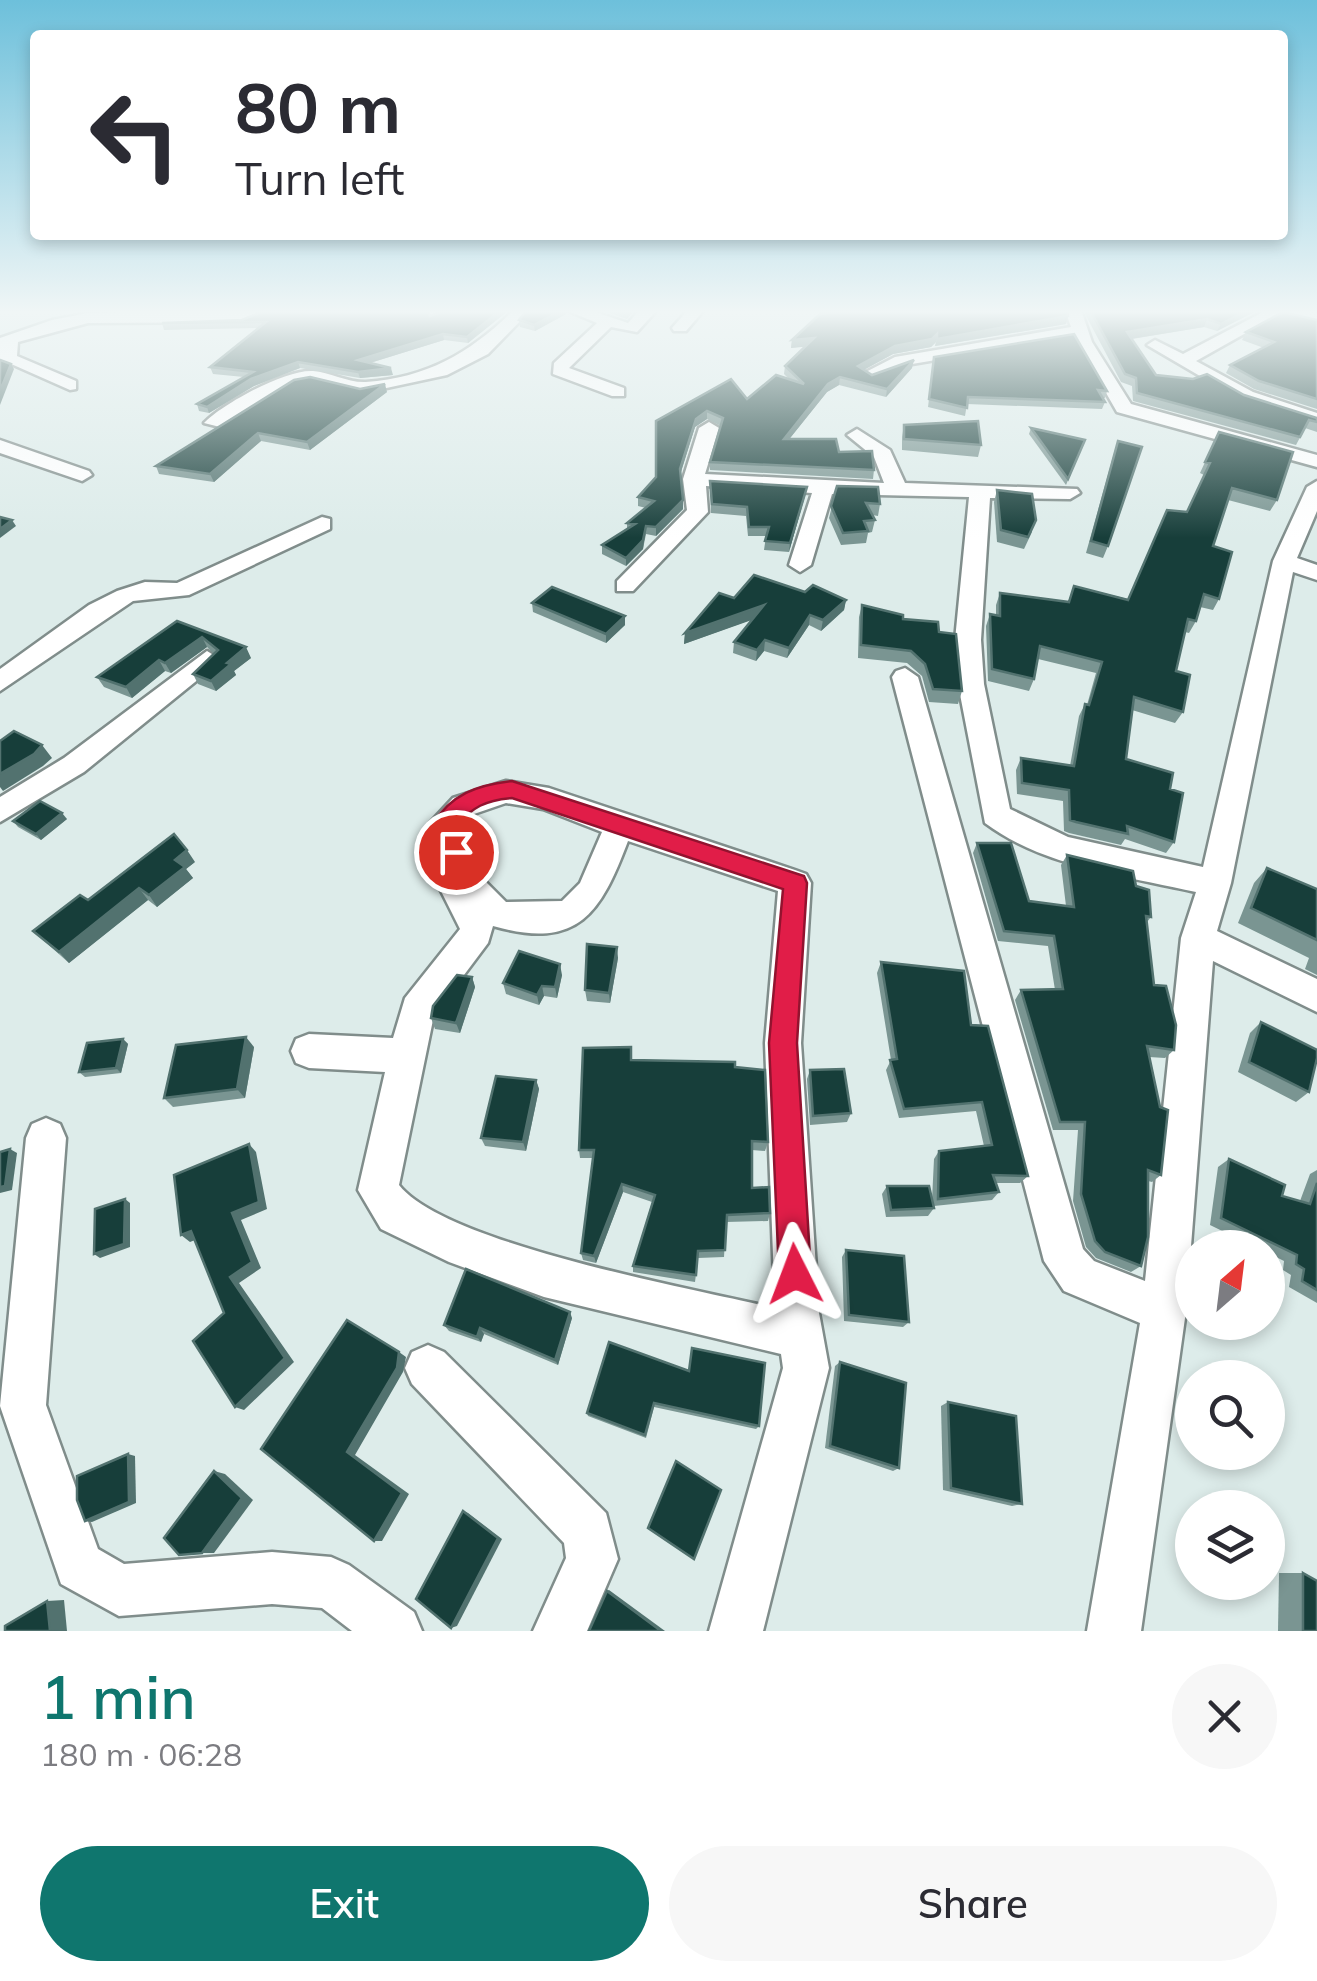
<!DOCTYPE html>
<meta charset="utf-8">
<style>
body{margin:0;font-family:Mulish,sans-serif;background:#f7f7f7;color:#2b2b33;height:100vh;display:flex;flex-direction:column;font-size:38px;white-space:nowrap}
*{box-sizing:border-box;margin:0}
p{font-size:32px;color:#7c7c81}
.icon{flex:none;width:55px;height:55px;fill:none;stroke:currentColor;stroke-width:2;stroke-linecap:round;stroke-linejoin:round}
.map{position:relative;height:1631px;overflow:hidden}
.side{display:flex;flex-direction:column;background:#fff;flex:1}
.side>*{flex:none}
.banner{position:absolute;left:30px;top:30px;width:1258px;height:210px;border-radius:10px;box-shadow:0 5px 15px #0003;background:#fff;color:#2b2b33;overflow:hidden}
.needle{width:65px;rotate:28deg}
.buttons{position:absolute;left:1175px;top:1230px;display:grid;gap:20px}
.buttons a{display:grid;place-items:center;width:110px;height:110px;border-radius:50%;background:#fff;box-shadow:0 5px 15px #0003;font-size:50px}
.pin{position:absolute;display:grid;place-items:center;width:85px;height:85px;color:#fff;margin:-42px;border:5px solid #fff;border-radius:50%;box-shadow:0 2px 10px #0007}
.me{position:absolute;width:110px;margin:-55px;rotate:357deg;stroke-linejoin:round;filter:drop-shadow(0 0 8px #0008)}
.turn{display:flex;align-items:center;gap:35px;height:210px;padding:0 40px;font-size:45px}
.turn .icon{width:130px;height:130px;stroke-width:2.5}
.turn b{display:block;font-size:70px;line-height:85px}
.round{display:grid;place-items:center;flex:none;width:105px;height:105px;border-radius:52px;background:#f7f7f7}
.headline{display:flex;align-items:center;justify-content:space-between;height:170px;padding:0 40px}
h1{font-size:60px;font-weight:600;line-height:75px;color:#0f766e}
.cta{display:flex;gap:20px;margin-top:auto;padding:20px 40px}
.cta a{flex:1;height:115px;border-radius:60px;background:#0f766e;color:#fff;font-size:40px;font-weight:600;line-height:115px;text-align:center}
.cta a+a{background:#f7f7f7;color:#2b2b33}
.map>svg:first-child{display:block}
</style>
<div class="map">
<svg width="1317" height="1631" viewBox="0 0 1317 1631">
<rect width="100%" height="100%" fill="#ddecea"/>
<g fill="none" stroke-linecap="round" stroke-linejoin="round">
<!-- minor casing -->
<g stroke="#808d8b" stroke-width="5">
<g id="minor">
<polygon points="249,310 272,310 244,322 88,323 18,342 17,356 76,381 76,389 70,390 0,359 0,338 52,320 88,313"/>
<path d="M514,310H531L488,354L447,375L363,393L312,381L295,384L220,427L204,423C222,404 286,369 313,371C330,372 348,383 366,382C428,378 471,352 514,310Z"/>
<polygon points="566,310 589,310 628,323 640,310 657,310 637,332 611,327 569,368 624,388 624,396 612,396 553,374 554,363 597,323"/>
<polygon points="688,310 704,310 686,331 674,331 672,328"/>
<polygon points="1065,310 1081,310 1092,342 1131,404 1317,455 1317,467 1117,412 1074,337 900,366 869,380 860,375 895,357 1071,327"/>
<polygon points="1267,310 1285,311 1196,361 1253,392 1317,413 1317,425 1241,400 1147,345 1155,340 1183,354"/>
<path d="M709,422L719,428L705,474L884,483L874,457L847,435L857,429L890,450L905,483L1077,489L1080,493L1070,499L990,498L981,640L984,684L1010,809L1068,837L1203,867L1273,561L1307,487L1317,481V511L1297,558L1317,565V580L1293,572L1231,883L1217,931L1317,979V1012L1213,961L1186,1311L1141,1631H1087L1140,1323L1064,1291L1044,1261L892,677L896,671L905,668L918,677L1083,1249L1094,1261L1145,1281L1181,938L1196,892C1126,876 1044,867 985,823L958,684L955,640L969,497L832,494L811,565L800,572L789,565L812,493L706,486L708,512L633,591H617V581L687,510L683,479L699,428Z"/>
<polygon points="0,440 89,471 92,475 82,481 0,453"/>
<polygon points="322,517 330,519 330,529 189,595 133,601 0,691 0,669 89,605 117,591 145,582 177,583"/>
<polygon points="207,651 220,659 216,665 84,772 0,822 0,797 64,758"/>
<path d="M506,781L549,788L795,870L806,874L811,883L801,1043L819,1313L829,1368L763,1631H709L783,1368L781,1354L544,1297L449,1262L381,1229L358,1190L385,1072L309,1068L296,1063L291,1051L296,1039L309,1034L393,1038L405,998L460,929L441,891L452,880L428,825L453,798ZM506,803L543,809L602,832L580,883L562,901L506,902L486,882L460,828L474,814ZM628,841L778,891L765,1043L775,1308C694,1289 445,1244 399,1185L434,1015L488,943L493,926C579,951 601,912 628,841Z"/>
<polygon points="46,1118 60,1124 66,1138 46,1405 98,1549 124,1564 272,1552 331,1557 349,1565 414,1612 422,1631 352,1631 322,1608 272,1604 119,1616 61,1584 0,1406 26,1138 32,1124"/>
<polygon points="428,1345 444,1352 606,1513 618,1559 587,1631 533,1631 566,1558 564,1543 412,1384 405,1368 412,1352"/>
</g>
</g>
<!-- minor -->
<use href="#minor" fill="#fff" fill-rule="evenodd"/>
</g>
<!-- wall -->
<g fill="#7a9592">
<polygon points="266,310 429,310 428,310 430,316 446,310 509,310 468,343 444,340 370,363 393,375 360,378 300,368 254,386 209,413 199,411 197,404 244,377 213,374 210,367 258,328 164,330 162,323 242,320"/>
<polygon points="527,310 566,310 566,314 535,331 520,327 519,320"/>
<polygon points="600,310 635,310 627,319"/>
<polygon points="1083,310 1258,310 1217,331 1204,327 1132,339 1156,375 1244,395 1317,418 1317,432 1305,428 1296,445 1133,401 1132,386 1121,382"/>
<polygon points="1293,310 1317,310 1317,313"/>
<polygon points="1068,316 1066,324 935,346 936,342 931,347 893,354 864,370 872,375 912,368 886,397 839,385 827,392 789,439 839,452 874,470 873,479 710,470 710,462 721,426 707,419 695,427 680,475 683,509 656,536 646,534 643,549 626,566 602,554 602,545 627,529 627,523 646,508 638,506 638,497 656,477 656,421 747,399 790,380 784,374 785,366 805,346 791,348 792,340"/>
<polygon points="1317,320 1317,409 1254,389 1226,373 1230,365 1264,348 1242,340 1246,332"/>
<polygon points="934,357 1107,391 1105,398 1103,398 1105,402 1102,409 967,404 965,416 928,407"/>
<polygon points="360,389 387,392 310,450 261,441 214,482 159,474 156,466"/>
<polygon points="904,425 981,445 978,457 902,450 902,437"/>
<polygon points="1031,428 1085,440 1066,485 1029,434"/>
<polygon points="1219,432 1277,500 1270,511 1228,500 1213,546 1219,599 1213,610 1200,607 1196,621 1189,633 1185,632 1176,671 1183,712 1175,723 1132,710 1126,759 1170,789 1174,842 1166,853 1125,839 1121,845 1069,833 1064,831 1063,801 1017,794 1016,770 1021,758 1070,766 1079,716 1085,704 1087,705 1096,673 1038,659 1034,679 1029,691 988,681 986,626 990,614 996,615 996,605 1000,593 1068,602 1074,586 1128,599 1187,512 1204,475 1200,473"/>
<polygon points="1118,441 1108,546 1103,558 1086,553 1114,453"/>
<polygon points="710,481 807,487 789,552 764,550 766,536 748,536 746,516 711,513"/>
<polygon points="837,486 880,504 878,516 872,515 875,520 872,532 868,533 866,543 841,545 829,518"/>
<polygon points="997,490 1032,532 1024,549 997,542 994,502"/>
<polygon points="805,592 846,600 844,610 821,631 809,625 787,658 764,651 756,661 733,653 734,642 753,619 684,644 685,633 734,598"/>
<polygon points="532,603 625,616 625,625 606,643 533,612"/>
<polygon points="862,605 939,632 962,691 958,704 929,702 922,676 907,663 858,658 859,617"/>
<polygon points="177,621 251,658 234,671 236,675 216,691 198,684 193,674 214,654 207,647 171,673 165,671 132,698 104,687 97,677"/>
<polygon points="67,819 41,840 18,827 13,821"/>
<polygon points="977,843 1029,901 1066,906 1061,865 1067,855 1136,886 1151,917 1147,922 1154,985 1174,1050 1165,1058 1149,1057 1161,1175 1152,1182 1148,1181 1141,1266 1131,1272 1096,1258 1086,1247 1073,1201 1078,1130 1053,1130 1015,1000 1021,990 1055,990 1048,946 998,941 973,853"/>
<polygon points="195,862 186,869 193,878 157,907 148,900 69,963 33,931 88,900"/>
<polygon points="1267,868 1317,889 1317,975 1305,969 1309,958 1238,923 1254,883"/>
<polygon points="618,958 610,1003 587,1001 585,990"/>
<polygon points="881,962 971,1025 1028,1176 1020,1183 996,1183 999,1192 992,1200 934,1206 934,1208 928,1216 886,1217 882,1194 887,1186 932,1200 934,1159 939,1151 984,1146 976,1111 899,1118 886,1070 891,1060 877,973"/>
<polygon points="562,975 557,998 544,996 539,1005 506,994 503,983"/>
<polygon points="472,977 475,987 460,1033 435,1029 431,1018"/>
<polygon points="1261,1022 1309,1092 1296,1102 1238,1072 1250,1033"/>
<polygon points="123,1039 128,1044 121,1073 85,1077 79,1072"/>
<polygon points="254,1047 245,1098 173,1107 164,1098"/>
<polygon points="631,1060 735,1067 768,1142 765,1151 752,1150 752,1188 770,1213 768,1221 726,1222 724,1257 698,1258 695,1282 633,1272 633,1266 652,1202 623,1192 596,1263 583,1260 581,1253 593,1158 580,1158 579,1150"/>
<polygon points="810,1070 851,1113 847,1122 810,1125 807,1079"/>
<polygon points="536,1080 539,1089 526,1151 485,1146 481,1138"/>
<polygon points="1229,1159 1282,1196 1300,1201 1310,1174 1317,1170 1317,1303 1289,1287 1291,1275 1283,1270 1284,1261 1268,1253 1268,1248 1257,1248 1210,1225 1218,1167"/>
<polygon points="846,1250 909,1322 903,1327 844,1321 842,1257"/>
<polygon points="572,1318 558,1365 484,1334 481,1342 449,1331 444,1325"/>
<polygon points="609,1342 759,1426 756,1429 654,1407 646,1438 588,1416 587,1413"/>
<polygon points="840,1362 899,1468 893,1471 825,1448 835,1366"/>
<polygon points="948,1402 1022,1504 1012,1506 943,1490 941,1406"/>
<polygon points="1279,1573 1303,1573 1317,1631 1278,1631"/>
</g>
<!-- shaded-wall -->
<g fill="#52726f">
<polygon points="501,310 509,310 468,343 467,337"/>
<polygon points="562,310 566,310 566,314 535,331 534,325"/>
<polygon points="1248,310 1258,310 1217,331 1221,324"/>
<polygon points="1068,316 1066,324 935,346 937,339"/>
<polygon points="1207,319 1204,327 1124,340 1127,332"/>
<polygon points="443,334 444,340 360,366 358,360"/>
<polygon points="937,334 936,342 931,347 893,354 856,374 858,366 895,346"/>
<polygon points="814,338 813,346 791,348 792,340"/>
<polygon points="914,360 912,368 886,397 887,389"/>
<polygon points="298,362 300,368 254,386 209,413 207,407 251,379"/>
<polygon points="11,364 14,369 0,405 0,391"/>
<polygon points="391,368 393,375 360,378 358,372"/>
<polygon points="840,377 839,385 827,392 783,447 784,439 828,384"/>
<polygon points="385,384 387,392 310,450 307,442"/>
<polygon points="707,411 707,419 695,427 679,478 680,469 696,419"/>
<polygon points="258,433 261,441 214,482 210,474"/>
<polygon points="807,487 805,496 789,552 790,543"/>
<polygon points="683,500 683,509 656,536 656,527"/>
<polygon points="12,520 16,526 0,538 0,529"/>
<polygon points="646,526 643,549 626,566 626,558"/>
<polygon points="846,600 844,610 821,631 823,620"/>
<polygon points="764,605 763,616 684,644 685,633"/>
<polygon points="810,615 809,625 787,658 789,648"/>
<polygon points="625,616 625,625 606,643 606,634"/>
<polygon points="202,637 207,647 171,673 165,663"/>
<polygon points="765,640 764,651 756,661 757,650"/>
<polygon points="246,647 251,658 234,671 236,675 216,691 211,681 227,663"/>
<polygon points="159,660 165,671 132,698 126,687"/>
<polygon points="42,745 52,758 43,766 3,791 0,787 0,774"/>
<polygon points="62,813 67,819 41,840 36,834"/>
<polygon points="187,850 195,862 186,869 193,878 157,907 149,895 175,860"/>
<polygon points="139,888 148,900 69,963 59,952"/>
<polygon points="617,947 618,958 610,1003 609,993"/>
<polygon points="560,964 562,975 557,998 555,987"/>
<polygon points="472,977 475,987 460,1033 456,1023"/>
<polygon points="542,986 544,996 539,1005 537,995"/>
<polygon points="246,1037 254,1047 245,1098 237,1089"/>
<polygon points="123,1039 128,1044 121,1073 116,1068"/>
<polygon points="536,1080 539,1089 526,1151 523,1142"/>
<polygon points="249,1144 256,1152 267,1209 241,1220 261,1268 239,1283 294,1362 244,1410 235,1407 230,1277 232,1213"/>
<polygon points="10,1149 17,1153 12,1190 0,1193 0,1187"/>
<polygon points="622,1184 623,1192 596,1263 594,1256"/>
<polygon points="125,1199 130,1203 130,1247 100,1258 94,1254"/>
<polygon points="191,1231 200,1238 190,1242 181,1235"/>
<polygon points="570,1312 572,1318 558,1365 555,1360"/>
<polygon points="480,1328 484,1334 481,1342 477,1337"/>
<polygon points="399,1352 406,1357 403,1372 355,1455 409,1494 382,1541 374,1541 347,1452"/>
<polygon points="128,1454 135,1456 136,1503 92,1522 85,1521"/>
<polygon points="214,1471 225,1474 253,1500 214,1553 202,1553"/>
<polygon points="463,1511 468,1513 502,1539 457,1626 451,1628"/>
<polygon points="609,1590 665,1631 661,1631 607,1591"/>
<polygon points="64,1600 67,1631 50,1631 47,1601"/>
</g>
<!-- building -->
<g fill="#173e3a" stroke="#52726f" stroke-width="2.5">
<polygon points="266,310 428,310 430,316 446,310 501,310 467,337 443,334 358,360 391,368 358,372 298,362 251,379 207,407 197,404 253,372 210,367 266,322 162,323 242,320"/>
<polygon points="527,310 562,310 534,325 519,320"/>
<polygon points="850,310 1067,310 1068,316 937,339 937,334 932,339 895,346 858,366 872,375 914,360 887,389 840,377 828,384 784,439 836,439 839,452 872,451 874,470 710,462 723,418 707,411 696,419 680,469 683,500 656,527 646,526 643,540 626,558 602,545 635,524 627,523 654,501 638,497 656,477 656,421 731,379 747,399 776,375 804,384 785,366 814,338 792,340 820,314"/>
<polygon points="1090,310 1248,310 1221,324 1207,319 1127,332 1156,375 1193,379 1207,374 1244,395 1317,418 1317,422 1309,420 1300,437 1137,393 1136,378 1125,374"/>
<polygon points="1283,312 1317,320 1317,399 1259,381 1230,365 1274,342 1246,332"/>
<polygon points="1074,334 1107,391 1098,390 1105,402 968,397 967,408 929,399 934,357"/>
<polygon points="0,360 11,364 0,391"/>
<polygon points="310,377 360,389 385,384 307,442 258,433 210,474 156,466 294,380"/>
<polygon points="978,421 981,445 904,439 904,425"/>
<polygon points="1031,428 1085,440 1068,479"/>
<polygon points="1219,432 1293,452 1277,500 1232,488 1213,546 1232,552 1219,599 1204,594 1196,621 1188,619 1176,671 1190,675 1183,712 1134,697 1126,759 1173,773 1170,789 1183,793 1174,842 1127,826 1128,834 1076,822 1070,820 1069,790 1022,783 1021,758 1074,766 1085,704 1089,705 1102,662 1040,646 1034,679 992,669 990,614 1000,616 1000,593 1069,602 1074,586 1128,600 1167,510 1187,512 1210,463 1205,462"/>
<polygon points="1118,441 1142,447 1108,546 1091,541"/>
<polygon points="710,481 807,487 790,543 765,541 769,527 749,527 747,507 712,504"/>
<polygon points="837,486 878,487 880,504 866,503 875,520 864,521 868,531 843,533 831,506"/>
<polygon points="997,490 1032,494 1036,520 1028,537 1001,530"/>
<polygon points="0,517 12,520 0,529"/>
<polygon points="754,575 805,592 813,585 846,600 823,620 810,615 789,648 765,640 757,650 734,642 764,605 685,633 719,593 734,598"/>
<polygon points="552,587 625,616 606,634 532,603"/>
<polygon points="862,605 903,615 903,619 938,622 939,632 956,634 962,691 933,689 925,664 911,651 861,645"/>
<polygon points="177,621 246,647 227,663 231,664 211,681 193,674 218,650 202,637 165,663 159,660 126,687 97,677"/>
<polygon points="14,731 42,745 34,754 0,774 0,741"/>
<polygon points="40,801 62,813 36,834 13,821"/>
<polygon points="174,834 187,850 175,860 185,867 149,895 139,888 59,952 33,931 80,895 88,900"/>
<polygon points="977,843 1011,843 1029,901 1074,907 1067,855 1133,871 1136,886 1149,890 1151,917 1146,916 1154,985 1166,986 1176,1025 1174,1050 1147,1046 1160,1107 1168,1110 1161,1175 1148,1170 1148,1237 1141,1266 1105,1252 1095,1241 1081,1194 1085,1122 1060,1122 1021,990 1063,989 1054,936 1004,931"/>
<polygon points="1267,868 1317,889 1317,940 1251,908"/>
<polygon points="587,944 617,947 609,993 585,990"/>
<polygon points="519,951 560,964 555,987 542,986 537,995 503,983"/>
<polygon points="881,962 964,971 971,1025 988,1026 1028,1176 993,1175 999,1192 938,1199 939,1151 992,1145 982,1102 904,1109 890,1060 897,1059"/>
<polygon points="457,975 472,977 456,1023 431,1018 433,1006"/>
<polygon points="1261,1022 1317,1050 1317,1058 1309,1092 1249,1062"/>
<polygon points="246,1037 237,1089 164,1098 176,1045"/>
<polygon points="123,1039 116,1068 79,1072 87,1043"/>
<polygon points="631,1047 631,1060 735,1062 735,1067 765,1070 768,1142 752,1141 752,1188 769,1187 770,1213 727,1215 725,1250 698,1251 696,1275 633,1266 655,1195 622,1184 594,1256 581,1253 594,1150 579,1150 583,1048"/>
<polygon points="844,1069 851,1113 813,1116 810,1070"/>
<polygon points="496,1076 536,1080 523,1142 481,1138"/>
<polygon points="249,1144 259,1202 232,1213 252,1262 230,1277 285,1358 235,1407 193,1341 224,1313 191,1231 181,1235 174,1175"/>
<polygon points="10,1149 5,1186 0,1187 0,1152"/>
<polygon points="1229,1159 1285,1185 1282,1196 1310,1204 1317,1183 1317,1290 1302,1281 1304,1269 1296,1264 1297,1255 1221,1218"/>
<polygon points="887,1186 929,1186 934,1208 891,1210"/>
<polygon points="125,1199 124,1244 94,1254 95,1209"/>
<polygon points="846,1250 904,1256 909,1322 849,1315"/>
<polygon points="466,1269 570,1312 555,1360 480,1328 477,1337 444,1325"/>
<polygon points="347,1320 399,1352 397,1368 347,1452 402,1493 374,1541 261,1449"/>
<polygon points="609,1342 689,1371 692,1348 765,1363 759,1426 654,1403 645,1435 587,1413"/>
<polygon points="840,1362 906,1383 899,1468 830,1446"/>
<polygon points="948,1402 1016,1416 1022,1504 951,1488"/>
<polygon points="128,1454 129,1502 85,1521 77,1500 77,1476"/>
<polygon points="676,1461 721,1490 694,1559 648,1528"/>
<polygon points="214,1471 242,1498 202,1553 179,1555 164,1538"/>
<polygon points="463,1511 498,1538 451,1628 416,1599"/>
<polygon points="1303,1573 1317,1581 1317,1631 1303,1631"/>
<polygon points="607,1591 661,1631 589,1631"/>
<polygon points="47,1601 50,1631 5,1631 5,1626"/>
</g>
<!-- sky -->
<linearGradient id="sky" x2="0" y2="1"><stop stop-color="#6dc0db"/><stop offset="0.58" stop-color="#f0f6f6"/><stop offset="1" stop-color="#f0f6f6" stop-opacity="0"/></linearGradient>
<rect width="1317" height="538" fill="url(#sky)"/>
<!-- route -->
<path fill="#e11d48" stroke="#92132f" stroke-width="2.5" d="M512,781L804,876L807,883L797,1043L811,1274L807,1286L795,1290L783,1286L779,1274L769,1043L783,889L512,798C486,800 472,807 455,827L468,852L464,859H448L432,825C451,794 477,785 512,781Z"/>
</svg>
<div class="buttons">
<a><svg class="needle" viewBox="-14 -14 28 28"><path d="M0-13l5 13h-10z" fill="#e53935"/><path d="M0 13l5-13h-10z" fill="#7c7c81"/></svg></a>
<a><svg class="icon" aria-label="search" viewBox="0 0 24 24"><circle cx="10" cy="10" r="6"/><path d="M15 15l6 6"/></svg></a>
<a><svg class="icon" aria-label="layers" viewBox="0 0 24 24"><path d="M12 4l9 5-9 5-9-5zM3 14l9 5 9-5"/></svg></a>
</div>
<div class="pin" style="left:456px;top:852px;background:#d93025"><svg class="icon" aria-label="arrive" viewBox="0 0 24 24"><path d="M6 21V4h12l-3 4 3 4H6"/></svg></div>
<svg class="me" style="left:795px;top:1274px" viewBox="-20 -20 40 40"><path d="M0-17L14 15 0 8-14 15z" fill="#e11d48" stroke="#fff" stroke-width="4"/></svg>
<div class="banner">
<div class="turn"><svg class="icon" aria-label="left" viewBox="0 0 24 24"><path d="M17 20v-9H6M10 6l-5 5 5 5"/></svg><div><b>80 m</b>Turn left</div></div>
</div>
</div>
<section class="side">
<div class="headline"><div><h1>1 min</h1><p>180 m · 06:28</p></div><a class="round"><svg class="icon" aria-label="close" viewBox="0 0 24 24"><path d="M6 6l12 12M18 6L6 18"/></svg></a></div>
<div class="cta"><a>Exit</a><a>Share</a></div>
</section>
